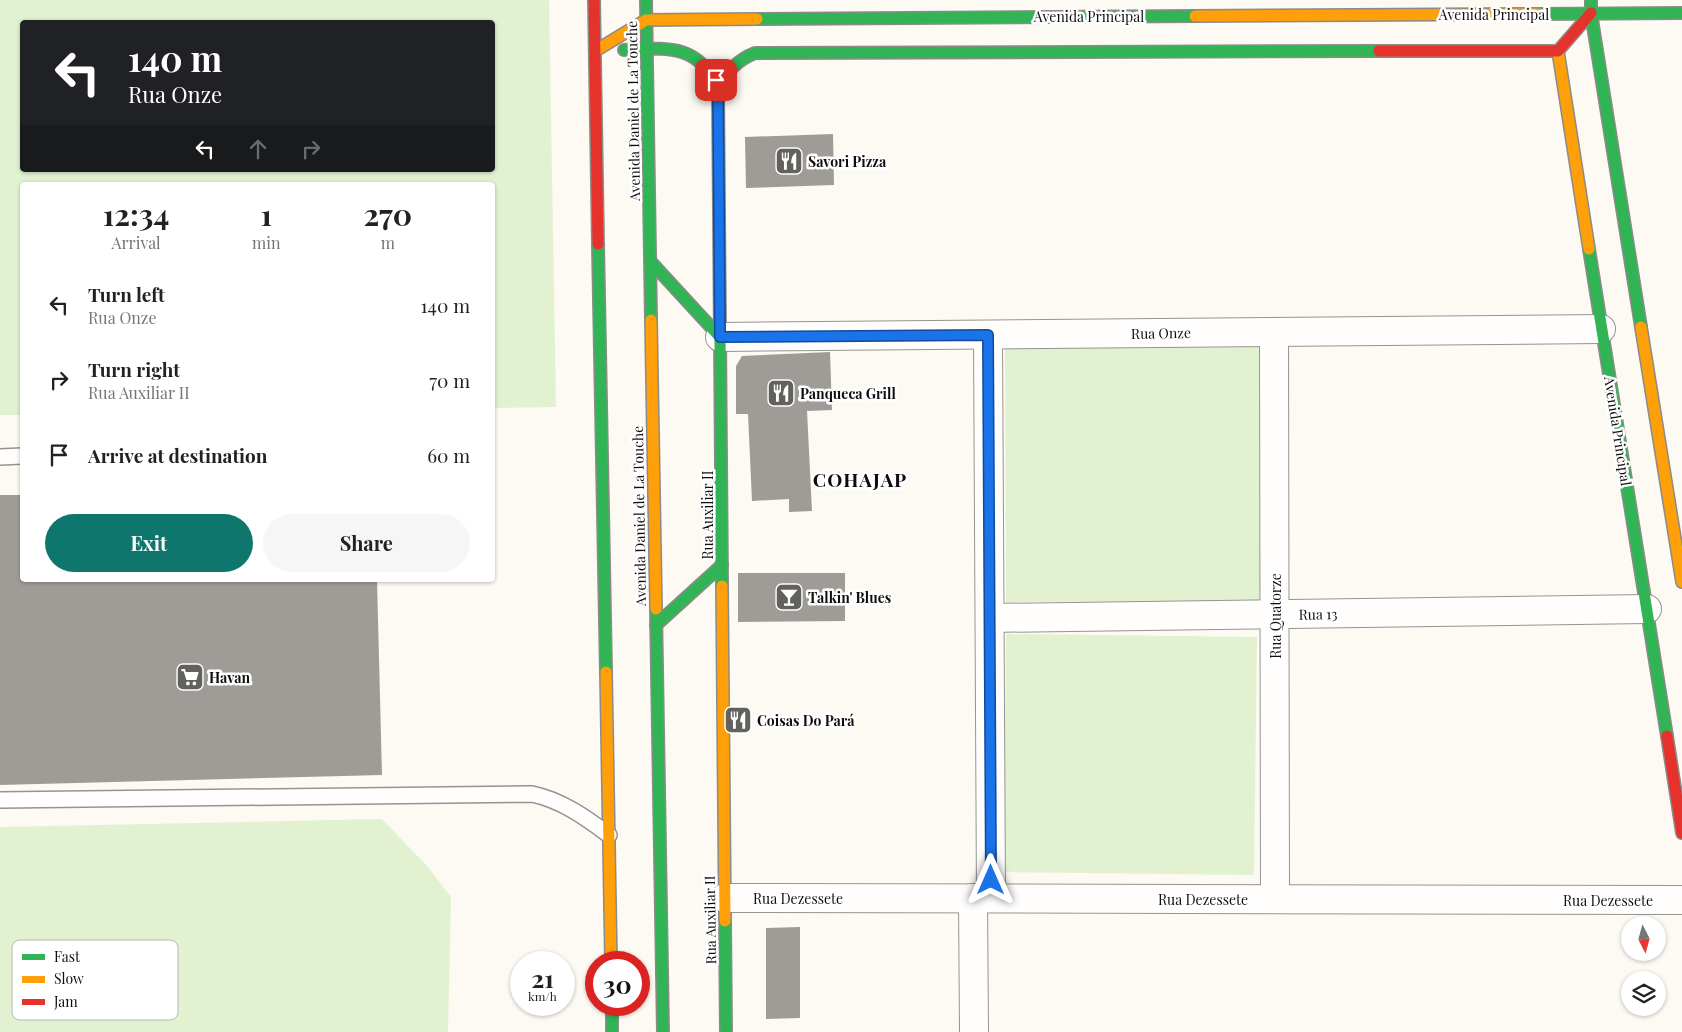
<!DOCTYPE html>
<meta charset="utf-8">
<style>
body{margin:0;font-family:"Playfair Display",serif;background:#f6f6f6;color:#222;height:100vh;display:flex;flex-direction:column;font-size:19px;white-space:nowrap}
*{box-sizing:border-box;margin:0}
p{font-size:16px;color:#767676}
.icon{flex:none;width:28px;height:28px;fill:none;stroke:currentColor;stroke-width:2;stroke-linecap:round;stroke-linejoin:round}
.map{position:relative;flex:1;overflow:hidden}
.panel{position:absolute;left:20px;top:182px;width:475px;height:400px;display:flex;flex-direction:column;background:#fff;border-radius:5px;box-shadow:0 1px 4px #0004}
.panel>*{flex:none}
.guide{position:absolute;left:20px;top:20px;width:475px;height:152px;border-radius:5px;box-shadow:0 1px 4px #0004;background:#202124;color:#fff;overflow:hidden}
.needle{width:32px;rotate:174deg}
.fabs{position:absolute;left:1621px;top:916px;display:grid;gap:10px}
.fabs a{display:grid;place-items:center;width:45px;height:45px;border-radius:50%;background:#fff;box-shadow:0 1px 4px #0004;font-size:25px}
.speed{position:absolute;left:510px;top:951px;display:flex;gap:10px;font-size:25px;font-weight:700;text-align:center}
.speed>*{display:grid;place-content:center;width:65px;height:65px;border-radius:50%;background:#fff;box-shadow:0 1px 4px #0004;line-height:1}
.speed small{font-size:12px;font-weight:400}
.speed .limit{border:8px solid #d22;background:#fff;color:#111}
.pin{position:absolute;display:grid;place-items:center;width:42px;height:42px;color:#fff;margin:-21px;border-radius:10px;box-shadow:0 2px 8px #0006}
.me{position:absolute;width:55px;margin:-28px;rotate:0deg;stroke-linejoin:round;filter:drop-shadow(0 0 4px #0008)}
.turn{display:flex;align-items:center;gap:18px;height:105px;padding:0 25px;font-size:22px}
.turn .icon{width:65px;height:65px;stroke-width:2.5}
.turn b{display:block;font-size:35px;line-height:42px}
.lanes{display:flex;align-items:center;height:48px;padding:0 25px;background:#0003;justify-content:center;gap:25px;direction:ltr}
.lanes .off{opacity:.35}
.eta{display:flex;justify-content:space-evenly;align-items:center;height:85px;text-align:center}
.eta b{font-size:30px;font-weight:700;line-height:35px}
.primary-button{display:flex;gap:10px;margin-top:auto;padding:10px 25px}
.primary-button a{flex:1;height:58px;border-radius:30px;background:#0f766e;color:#fff;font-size:20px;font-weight:700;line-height:58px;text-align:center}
.primary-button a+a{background:#f6f6f6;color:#222}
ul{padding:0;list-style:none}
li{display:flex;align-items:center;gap:15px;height:75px;padding:0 25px}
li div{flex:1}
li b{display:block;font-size:19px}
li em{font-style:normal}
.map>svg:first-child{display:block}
</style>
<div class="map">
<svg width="1682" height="1032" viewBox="0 0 1682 1032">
<rect width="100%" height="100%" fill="#fcfaf2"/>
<!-- green -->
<g fill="#e2f2d1" fill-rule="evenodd">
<path d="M0,0H549L556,407L493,408L492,185H22V415H0ZM22,22H492V170H22Z"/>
<polygon points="1259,345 1260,601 1006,602 1005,346"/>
<polygon points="1006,634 1257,637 1254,875 1004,872"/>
<polygon points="382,819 428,867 451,897 448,1032 0,1032 0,827"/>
</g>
<!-- building -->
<g fill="#9f9c98">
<polygon points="833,134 834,185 746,188 745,137"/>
<polygon points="830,352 832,410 807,411 812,511 789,512 789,499 752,501 748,414 736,414 736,366 742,356"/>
<polygon points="0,495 22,495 22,580 377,580 382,775 0,785"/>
<polygon points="738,573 845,573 845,621 738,622"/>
<polygon points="800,927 800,1018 766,1019 766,928"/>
</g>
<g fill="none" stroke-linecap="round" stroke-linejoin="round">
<!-- lane casing -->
<g stroke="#959491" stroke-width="18">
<g id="lane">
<polyline points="0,457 22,456"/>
<path d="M0,800L532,794C561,800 585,817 609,835"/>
</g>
</g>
<!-- street casing -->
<g stroke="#959491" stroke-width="30">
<g id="street">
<polyline points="1274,332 1275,899"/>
<polyline points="988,335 991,898"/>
<polyline points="720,337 1601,329"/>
<polyline points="990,618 1647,609"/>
<polyline points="725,898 1682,900"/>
<polyline points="973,898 974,1032"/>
</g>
</g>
<!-- fast casing -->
<g stroke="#8c8b87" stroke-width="14">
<g id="fast">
<polyline points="646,0 651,320"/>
<polyline points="1591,1 1591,13 1641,327"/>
<polyline points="1539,14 1682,13"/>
<polyline points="757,19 1195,16"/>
<path d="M624,50C667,48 698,43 718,88L722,586"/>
<path d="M718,88C727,72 737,60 755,53L1379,51"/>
<polyline points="598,244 606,672"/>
<polyline points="1589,249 1667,736"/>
<polyline points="651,262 720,337"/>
<polyline points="656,609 663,1032"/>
<polyline points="656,625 722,565"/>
<polyline points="725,921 726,1032"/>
<polyline points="612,1005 612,1032"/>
</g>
</g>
<!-- slow casing -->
<g stroke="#8c8b87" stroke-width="14">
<g id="slow">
<polyline points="1195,16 1539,14"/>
<polyline points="595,51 646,20 757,19"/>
<polyline points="1558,51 1589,249"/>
<polyline points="651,320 656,609"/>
<polyline points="1641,327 1682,582"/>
<polyline points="722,586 725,921"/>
<polyline points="606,672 611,962"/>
</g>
</g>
<!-- jam casing -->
<g stroke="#8c8b87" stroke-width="14">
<g id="jam">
<polyline points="594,0 598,244"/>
<polyline points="1379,51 1558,51 1591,13"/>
<polyline points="1667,736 1682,833"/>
</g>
</g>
<!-- lane -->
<use href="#lane" stroke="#fffefd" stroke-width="15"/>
<!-- street -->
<use href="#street" stroke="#fffefd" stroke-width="28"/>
<!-- fast -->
<use href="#fast" stroke="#30b455" stroke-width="11"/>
<!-- slow -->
<use href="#slow" stroke="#ff9f0a" stroke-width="11"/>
<!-- jam -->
<use href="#jam" stroke="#e5322d" stroke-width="11"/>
</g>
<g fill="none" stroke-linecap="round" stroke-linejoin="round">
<!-- route casing -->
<g stroke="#114b97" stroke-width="12">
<polyline id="route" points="716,80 718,88 720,337 988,335 991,880"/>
</g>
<!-- route -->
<use href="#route" stroke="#1a73e8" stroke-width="9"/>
</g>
<!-- icons -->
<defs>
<g id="restaurant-square" transform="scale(1.4375)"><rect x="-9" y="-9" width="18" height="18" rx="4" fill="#61615e" stroke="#fff"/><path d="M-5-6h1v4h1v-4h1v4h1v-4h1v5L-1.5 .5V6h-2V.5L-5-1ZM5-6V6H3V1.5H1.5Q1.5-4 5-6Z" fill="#fff"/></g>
<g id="bar-square" transform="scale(1.4375)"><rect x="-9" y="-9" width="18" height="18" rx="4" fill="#61615e" stroke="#fff"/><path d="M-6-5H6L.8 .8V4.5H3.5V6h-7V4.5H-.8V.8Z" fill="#fff"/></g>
<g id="supermarket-square" transform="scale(1.4375)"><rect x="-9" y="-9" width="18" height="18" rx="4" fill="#61615e" stroke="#fff"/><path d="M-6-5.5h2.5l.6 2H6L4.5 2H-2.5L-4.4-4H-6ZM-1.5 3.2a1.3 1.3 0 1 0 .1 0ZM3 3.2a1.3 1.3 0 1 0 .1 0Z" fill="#fff"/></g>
</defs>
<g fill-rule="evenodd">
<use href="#restaurant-square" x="789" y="161"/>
<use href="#restaurant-square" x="781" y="393"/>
<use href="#bar-square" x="789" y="597"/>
<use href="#supermarket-square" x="190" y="677"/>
<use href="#restaurant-square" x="738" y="720"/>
</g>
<g text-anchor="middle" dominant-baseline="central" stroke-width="5" stroke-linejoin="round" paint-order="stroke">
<!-- street labels -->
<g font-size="14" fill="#0e0e0e" stroke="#fff">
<text x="1494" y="14">Avenida Principal</text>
<text x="1089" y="16">Avenida Principal</text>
<text transform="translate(633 111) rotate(-91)">Avenida Daniel de La Touche</text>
<text transform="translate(1161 333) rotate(-1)">Rua Onze</text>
<text transform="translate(1618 431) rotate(81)">Avenida Principal</text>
<text transform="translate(707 515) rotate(-90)">Rua Auxiliar II</text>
<text transform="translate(639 516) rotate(-91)">Avenida Daniel de La Touche</text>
<text transform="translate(1318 614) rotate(-1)">Rua 13</text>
<text transform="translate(1275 616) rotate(-90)">Rua Quatorze</text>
<text x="798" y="898">Rua Dezessete</text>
<text x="1203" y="899">Rua Dezessete</text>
<text x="1608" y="900">Rua Dezessete</text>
<text transform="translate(710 920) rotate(-91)">Rua Auxiliar II</text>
</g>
<!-- poi labels -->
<g font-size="14" font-weight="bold" fill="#0e0e0e" stroke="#fff" text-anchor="start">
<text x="808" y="161">Savori Pizza</text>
<text x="800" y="393">Panqueca Grill</text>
<text x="808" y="597">Talkin' Blues</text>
<text x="209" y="677">Havan</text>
<text x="757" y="720">Coisas Do Pará</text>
</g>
<!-- district labels -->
<g font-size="19" font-weight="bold" letter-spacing="1" fill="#0e0e0e" stroke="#fff">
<text x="860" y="479">COHAJAP</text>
</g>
</g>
<!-- legend -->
<rect x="12" y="940" width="166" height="80" rx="8" fill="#fff" stroke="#b7b7b7" stroke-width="1"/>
<rect x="22" y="954" width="23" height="6" fill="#30b455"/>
<rect x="22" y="976" width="23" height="7" fill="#ff9f0a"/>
<rect x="22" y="999" width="23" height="6" fill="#e5322d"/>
<g font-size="14" fill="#0e0e0e">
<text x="54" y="962">Fast</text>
<text x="54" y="984">Slow</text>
<text x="54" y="1007">Jam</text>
</g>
</svg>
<div class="fabs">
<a><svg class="needle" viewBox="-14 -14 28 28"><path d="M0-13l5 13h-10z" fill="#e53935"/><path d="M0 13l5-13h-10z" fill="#767676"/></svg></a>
<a><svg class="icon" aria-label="layers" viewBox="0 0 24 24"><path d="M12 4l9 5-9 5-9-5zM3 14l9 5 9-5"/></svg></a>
</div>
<div class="speed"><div>21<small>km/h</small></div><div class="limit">30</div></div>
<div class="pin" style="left:716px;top:80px;background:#d93025"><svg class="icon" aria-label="arrive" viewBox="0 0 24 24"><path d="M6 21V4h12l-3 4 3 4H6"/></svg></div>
<svg class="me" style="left:991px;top:880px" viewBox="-20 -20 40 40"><path d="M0-17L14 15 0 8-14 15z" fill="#1a73e8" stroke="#fff" stroke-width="4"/></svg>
<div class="guide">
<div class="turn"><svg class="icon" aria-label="left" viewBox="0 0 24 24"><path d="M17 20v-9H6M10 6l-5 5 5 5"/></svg><div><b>140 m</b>Rua Onze</div></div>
<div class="lanes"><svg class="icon" aria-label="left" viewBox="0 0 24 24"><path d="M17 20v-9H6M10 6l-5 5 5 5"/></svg><svg class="icon off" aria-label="ahead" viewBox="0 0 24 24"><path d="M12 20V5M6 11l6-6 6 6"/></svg><svg class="icon off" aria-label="right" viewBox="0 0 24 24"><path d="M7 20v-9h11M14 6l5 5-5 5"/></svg></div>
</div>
<section class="panel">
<div class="eta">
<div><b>12:34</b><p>Arrival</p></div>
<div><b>1</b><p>min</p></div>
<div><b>270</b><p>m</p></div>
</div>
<ul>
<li><svg class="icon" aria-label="left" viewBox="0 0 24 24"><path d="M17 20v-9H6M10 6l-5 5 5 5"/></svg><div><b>Turn left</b><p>Rua Onze</p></div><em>140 m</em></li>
<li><svg class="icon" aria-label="right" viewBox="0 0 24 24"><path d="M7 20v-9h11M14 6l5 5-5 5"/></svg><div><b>Turn right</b><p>Rua Auxiliar II</p></div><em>70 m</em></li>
<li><svg class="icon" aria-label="arrive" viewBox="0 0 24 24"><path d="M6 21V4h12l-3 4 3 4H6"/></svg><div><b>Arrive at destination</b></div><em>60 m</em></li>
</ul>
<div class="primary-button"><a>Exit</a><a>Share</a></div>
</section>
</div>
